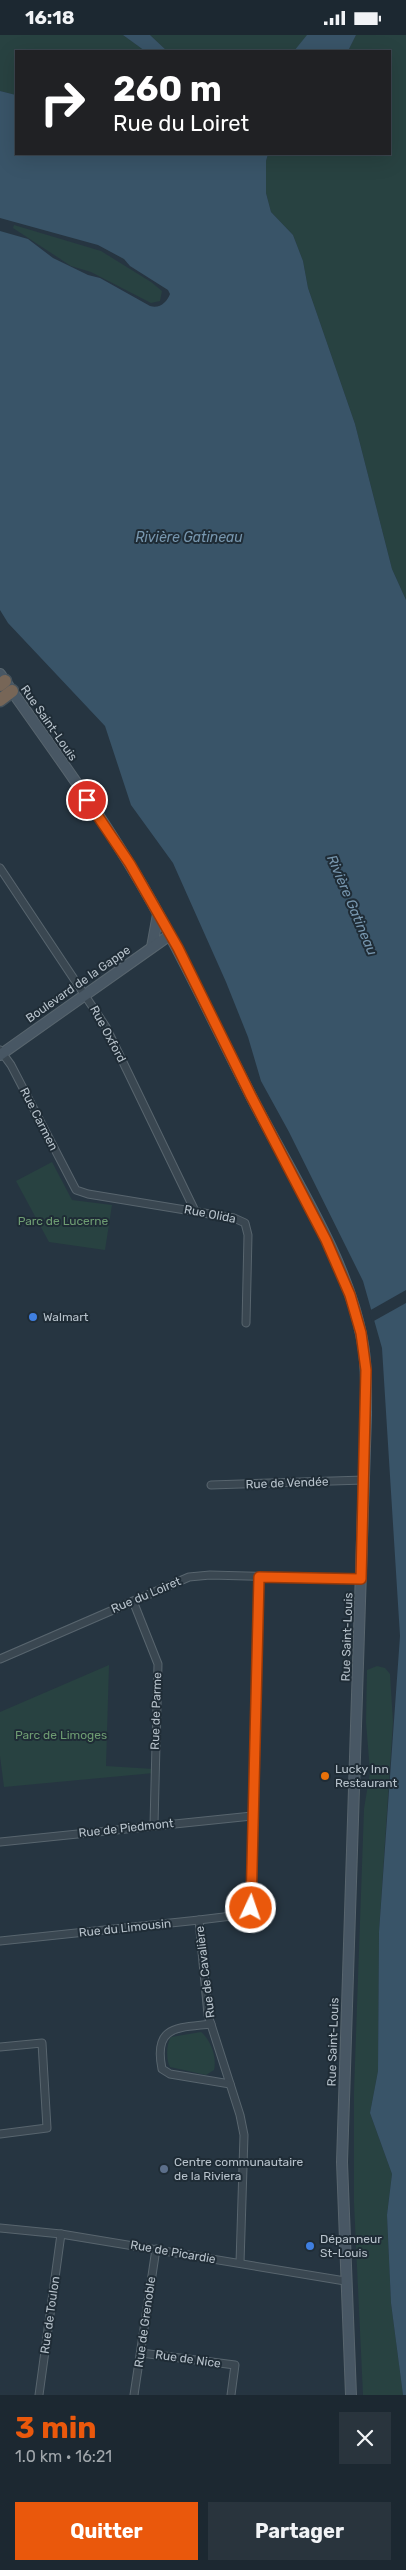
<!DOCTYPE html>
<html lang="fr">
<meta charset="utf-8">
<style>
body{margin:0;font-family:Rubik,sans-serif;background:#29343d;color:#f1f3f6;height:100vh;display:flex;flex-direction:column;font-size:19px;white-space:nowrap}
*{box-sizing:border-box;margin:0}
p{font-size:16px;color:#a0a6ab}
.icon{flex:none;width:28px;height:28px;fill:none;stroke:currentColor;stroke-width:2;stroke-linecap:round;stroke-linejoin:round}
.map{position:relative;height:2360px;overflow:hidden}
.details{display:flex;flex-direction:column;background:#1c2831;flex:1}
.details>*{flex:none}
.hud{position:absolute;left:15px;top:15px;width:376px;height:105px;border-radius:0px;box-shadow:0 5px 20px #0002,0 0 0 1px #3a444d;background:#202124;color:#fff;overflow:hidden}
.pin{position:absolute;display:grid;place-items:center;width:42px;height:42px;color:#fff;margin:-21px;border:2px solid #fff;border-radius:50%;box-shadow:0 1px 5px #0007}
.me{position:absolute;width:55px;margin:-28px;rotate:3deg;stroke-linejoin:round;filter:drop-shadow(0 0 4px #0008)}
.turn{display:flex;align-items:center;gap:18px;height:105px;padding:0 15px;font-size:22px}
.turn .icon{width:65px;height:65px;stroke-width:2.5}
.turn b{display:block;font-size:35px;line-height:42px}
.round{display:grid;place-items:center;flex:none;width:52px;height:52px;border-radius:0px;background:#29343d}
.head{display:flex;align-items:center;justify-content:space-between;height:85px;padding:0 15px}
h1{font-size:30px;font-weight:700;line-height:38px;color:#ea580c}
.button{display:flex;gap:10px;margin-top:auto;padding:10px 15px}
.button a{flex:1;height:58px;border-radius:0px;background:#ea580c;color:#fff;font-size:20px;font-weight:700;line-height:58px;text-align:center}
.button a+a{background:#29343d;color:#f1f3f6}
.status{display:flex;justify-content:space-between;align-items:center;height:35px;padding:0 25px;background:#1c2831;direction:ltr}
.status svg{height:14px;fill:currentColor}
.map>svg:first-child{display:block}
</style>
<div class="status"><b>16:18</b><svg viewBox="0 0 49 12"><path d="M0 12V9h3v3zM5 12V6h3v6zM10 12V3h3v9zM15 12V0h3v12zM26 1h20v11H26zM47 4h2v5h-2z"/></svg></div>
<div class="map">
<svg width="406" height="2360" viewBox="0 0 406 2360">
<rect width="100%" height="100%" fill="#263541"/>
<!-- green -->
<g fill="#284241">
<polygon points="0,0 123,0 145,16 16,16 16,60 0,56"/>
<polygon points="150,0 308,0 294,16 167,16"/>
<polygon points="356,0 406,0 406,565 392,534 355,389 308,253 303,226 293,200 271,177 266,158 266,126 268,119 390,119 390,16 348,16"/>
<polygon points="14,190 101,216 151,247 162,256 160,266 151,268 91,237 71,231 13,193"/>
<polygon points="52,1127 72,1165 112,1170 105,1215 49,1207 16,1146"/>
<polygon points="109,1630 106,1731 154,1734 154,1738 4,1752 0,1721 0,1677"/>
<polygon points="377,1631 385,1633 390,1639 393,1687 379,1897 378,2036 370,2078 392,2139 387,2180 391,2268 403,2360 363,2360 354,2168 354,2056 364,1774 370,1737 366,1687 367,1635"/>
<path d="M201,1997C211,2005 217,2023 214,2035L206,2040L170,2032C166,2025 166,2009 171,2002Z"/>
</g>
<!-- water -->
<g fill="#395468">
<polygon points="123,0 150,0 167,16 145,16"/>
<polygon points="307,0 356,0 348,16 294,16"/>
<path d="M0,56L16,60V119H268L266,126V158L271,177L293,200L303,226L308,253L355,389L392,534L406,565V2360H403L391,2268L387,2180L392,2139L370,2078L378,2036L379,1897L400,1601L382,1313L363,1246L289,1097L261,1046L248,1002L226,947L173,828L131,770L105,691L8,588L0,575V196L28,204L53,223L88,240L100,243L150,271C160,274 167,267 170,259L168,255L130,231L124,224L98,210L0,183Z"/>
</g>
<!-- pier -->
<polygon fill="#263541" points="406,1255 406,1268 372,1287 369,1276"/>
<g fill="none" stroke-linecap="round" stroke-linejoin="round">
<!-- street casing -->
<g stroke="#58656e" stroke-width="9">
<g id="street">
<polyline points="0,833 106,992 195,1176"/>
<polyline points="0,1015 11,1030 76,1155 88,1159 234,1183 245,1188 248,1200 246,1288"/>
<polyline points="211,1450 364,1445"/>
<polyline points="133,1566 158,1629 154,1790"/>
<polyline points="0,1624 189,1542 210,1540 361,1544"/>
<polyline points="0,1807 252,1781"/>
<polyline points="199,1885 208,1980 240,2080 244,2100 240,2228"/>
<polyline points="0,1906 199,1885 240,1880 249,1877 252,1869 259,1542"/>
<path d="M211,1989C178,1993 153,1990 162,2034L170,2039L230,2049"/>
<polyline points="0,2012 42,2008 47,2093 0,2099"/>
<polyline points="0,2193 61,2199 345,2246"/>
<polyline points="141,2318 235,2330 231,2360"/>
<polyline points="39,2360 61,2199"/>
<polyline points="134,2360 156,2214"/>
</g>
</g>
<!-- secondary casing -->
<g stroke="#58656e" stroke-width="12">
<g id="secondary">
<path d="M0,639C44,702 90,764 130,830C176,905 211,983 251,1061C289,1136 347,1222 362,1304C367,1329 366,1355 366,1380L342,2127L351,2360"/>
<polyline points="152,912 158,879"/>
<polyline points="0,1020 170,900"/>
</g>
</g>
<!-- highway casing -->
<g stroke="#45525b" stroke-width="15">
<g id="highway">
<polyline points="0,650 5,646"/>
<polyline points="0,665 12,656"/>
</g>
</g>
<!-- street -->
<use href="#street" stroke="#3a4751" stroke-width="7"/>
<!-- secondary -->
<use href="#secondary" stroke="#485764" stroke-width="10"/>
<!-- highway -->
<use href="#highway" stroke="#776657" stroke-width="12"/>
</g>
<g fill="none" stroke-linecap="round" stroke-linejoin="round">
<!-- route casing -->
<g stroke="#983908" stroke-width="12">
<polyline id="route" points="87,765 130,829 178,913 251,1061 326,1205 350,1260 361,1298 366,1335 361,1544 259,1542 251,1873"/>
</g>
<!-- route -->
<use href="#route" stroke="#ea580c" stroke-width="9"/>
</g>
<!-- markers -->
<g fill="#3f7fe0" stroke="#1f2c36" stroke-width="2">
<circle cx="33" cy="1282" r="5"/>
<circle cx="310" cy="2211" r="5"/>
</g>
<circle fill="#e8710a" stroke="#1f2c36" stroke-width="2" cx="325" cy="1741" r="5"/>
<circle fill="#5c6f8a" stroke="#1f2c36" stroke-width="2" cx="164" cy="2134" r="5"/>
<g text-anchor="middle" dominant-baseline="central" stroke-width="4" stroke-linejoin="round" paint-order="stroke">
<!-- street labels -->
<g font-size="12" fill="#b7c2cb" stroke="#1f2c36">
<text transform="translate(49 688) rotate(55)">Rue Saint-Louis</text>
<text transform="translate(78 949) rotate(-35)">Boulevard de la Gappe</text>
<text transform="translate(108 999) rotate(62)">Rue Oxford</text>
<text transform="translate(39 1084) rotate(63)">Rue Carmen</text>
<text transform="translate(210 1179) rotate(11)">Rue Olida</text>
<text transform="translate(287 1448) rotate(-2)">Rue de Vendée</text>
<text transform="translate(146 1560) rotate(-23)">Rue du Loiret</text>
<text transform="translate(347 1602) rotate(-88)">Rue Saint-Louis</text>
<text transform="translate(156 1676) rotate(-88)">Rue de Parme</text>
<text transform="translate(126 1793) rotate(-6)">Rue de Piedmont</text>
<text transform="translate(125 1893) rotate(-6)">Rue du Limousin</text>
<text transform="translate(205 1937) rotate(-97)">Rue de Cavalière</text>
<text transform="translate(333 2007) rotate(-88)">Rue Saint-Louis</text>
<text transform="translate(173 2217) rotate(10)">Rue de Picardie</text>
<text transform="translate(50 2280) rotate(-82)">Rue de Toulon</text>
<text transform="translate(145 2287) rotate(-82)">Rue de Grenoble</text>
<text transform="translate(188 2324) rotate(8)">Rue de Nice</text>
</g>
<!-- park labels -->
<g font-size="12" fill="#6e9c72" stroke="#1f2c36">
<text x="63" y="1186">Parc de Lucerne</text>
<text x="61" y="1700">Parc de Limoges</text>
</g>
<!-- poi labels -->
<g font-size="12" fill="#b7c2cb" stroke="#1f2c36" text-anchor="start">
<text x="43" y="1282">Walmart</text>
<text x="335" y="1734">Lucky Inn<tspan x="335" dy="14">Restaurant</tspan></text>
<text x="174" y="2127">Centre communautaire<tspan x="174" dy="14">de la Riviera</tspan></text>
<text x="320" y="2204">Dépanneur<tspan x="320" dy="14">St-Louis</tspan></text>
</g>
<!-- water labels -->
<g font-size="14" font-style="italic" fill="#7796ae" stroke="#1f2c36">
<text x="189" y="502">Rivière Gatineau</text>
<text transform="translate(352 870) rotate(67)">Rivière Gatineau</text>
</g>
</g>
</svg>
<div class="pin" style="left:87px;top:765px;background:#d93025"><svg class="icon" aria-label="arrive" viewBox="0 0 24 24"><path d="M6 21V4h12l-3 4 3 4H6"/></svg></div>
<svg class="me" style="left:251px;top:1873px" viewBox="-20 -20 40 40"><circle r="17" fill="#ea580c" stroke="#fff" stroke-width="3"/><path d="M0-11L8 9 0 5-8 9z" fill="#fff"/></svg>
<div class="hud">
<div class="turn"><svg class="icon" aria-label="right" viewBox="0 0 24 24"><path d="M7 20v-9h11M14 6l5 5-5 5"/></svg><div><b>260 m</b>Rue du Loiret</div></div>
</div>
</div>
<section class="details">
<div class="head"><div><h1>3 min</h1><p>1.0 km · 16:21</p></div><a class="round"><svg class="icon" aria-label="close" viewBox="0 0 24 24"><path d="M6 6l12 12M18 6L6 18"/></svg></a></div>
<div class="button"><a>Quitter</a><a>Partager</a></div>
</section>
